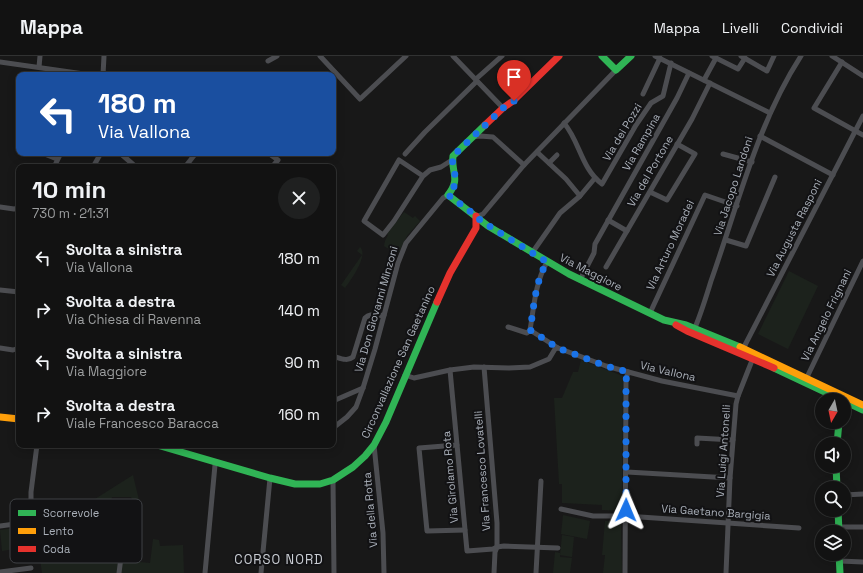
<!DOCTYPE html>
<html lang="it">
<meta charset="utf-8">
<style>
body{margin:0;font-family:"Space Grotesk",sans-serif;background:#1f2020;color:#f1f3f6;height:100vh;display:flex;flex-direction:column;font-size:15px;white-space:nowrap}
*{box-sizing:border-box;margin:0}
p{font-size:13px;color:#9c9e9f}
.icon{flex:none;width:22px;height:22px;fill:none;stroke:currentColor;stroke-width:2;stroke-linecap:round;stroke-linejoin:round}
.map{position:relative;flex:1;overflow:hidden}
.sheet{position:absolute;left:16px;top:108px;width:320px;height:284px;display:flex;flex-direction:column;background:#121212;border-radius:8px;box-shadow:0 2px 10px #0003,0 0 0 1px #313232}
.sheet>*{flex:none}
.hud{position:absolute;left:16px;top:16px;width:320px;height:84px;border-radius:8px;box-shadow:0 2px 10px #0003,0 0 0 1px #313232;background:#1a4fa0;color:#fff;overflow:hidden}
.needle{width:26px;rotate:189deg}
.controls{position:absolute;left:815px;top:337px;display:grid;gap:8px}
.controls a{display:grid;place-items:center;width:36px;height:36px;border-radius:50%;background:#121212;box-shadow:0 2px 10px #0003,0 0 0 1px #313232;font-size:20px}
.pin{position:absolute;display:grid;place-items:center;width:34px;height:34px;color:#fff;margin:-41px -17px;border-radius:50% 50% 50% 0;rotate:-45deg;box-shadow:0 0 4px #0007}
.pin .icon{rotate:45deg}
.me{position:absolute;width:44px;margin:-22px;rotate:1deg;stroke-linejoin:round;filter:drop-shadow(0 0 3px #0008)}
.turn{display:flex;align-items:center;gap:14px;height:84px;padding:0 16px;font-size:18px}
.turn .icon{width:52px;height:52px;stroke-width:2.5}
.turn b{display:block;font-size:28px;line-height:34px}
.round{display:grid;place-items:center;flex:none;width:42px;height:42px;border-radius:21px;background:#1f2020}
.summary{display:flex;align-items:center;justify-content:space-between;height:68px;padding:0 16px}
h1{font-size:24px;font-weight:700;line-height:30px}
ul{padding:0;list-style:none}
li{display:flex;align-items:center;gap:12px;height:52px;padding:0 16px}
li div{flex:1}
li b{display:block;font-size:15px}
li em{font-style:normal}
header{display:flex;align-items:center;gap:24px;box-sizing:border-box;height:56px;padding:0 20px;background:#121212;border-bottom:1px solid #313232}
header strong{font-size:19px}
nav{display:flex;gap:22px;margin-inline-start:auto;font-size:14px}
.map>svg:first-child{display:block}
</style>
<header>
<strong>Mappa</strong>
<nav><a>Mappa</a><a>Livelli</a><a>Condividi</a></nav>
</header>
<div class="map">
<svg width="863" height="517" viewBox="0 0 863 517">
<rect width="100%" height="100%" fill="#181818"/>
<!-- green -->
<g fill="#1c221c">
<polygon points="404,156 413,162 415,160 420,165 407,180 399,196 387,192 384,190 385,185 388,179 387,178"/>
<path d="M360,191C369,199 351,224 345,232L341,229L362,199L357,195Z"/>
<polygon points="789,215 818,230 788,293 758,278"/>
<polygon points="581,304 623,320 622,455 602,454 602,449 562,447 562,428 559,428 554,342 562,342 573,316 578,316"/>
<polygon points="133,419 139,444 133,445 131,441 112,441 111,445 95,443"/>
<polygon points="85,452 79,500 150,507 153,483 159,484 160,490 183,489 184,517 42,517 38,489 2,495 0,474 37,469 53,472"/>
<polygon points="563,459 590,465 587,483 561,478"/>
<polygon points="605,465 621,465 622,517 603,517 605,499 602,499"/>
<polygon points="562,479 574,481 572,501 560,499"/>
<polygon points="555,496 560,497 560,501 572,502 570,517 553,517"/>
</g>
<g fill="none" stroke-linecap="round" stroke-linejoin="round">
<!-- street -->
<g stroke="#4c4d51" stroke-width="5">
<polyline points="320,0 360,43 406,0"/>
<polyline points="453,0 503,52"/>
<polyline points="655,0 770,57"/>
<polyline points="712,0 738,13 745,2"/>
<polyline points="741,0 767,15 774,0"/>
<polyline points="832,0 863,20"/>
<polyline points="268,5 277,0"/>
<polyline points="0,6 91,19"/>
<polyline points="842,6 814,52 863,79"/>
<polyline points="39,11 40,0"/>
<polyline points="103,19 104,0"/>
<polyline points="476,23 502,0"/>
<polyline points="704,24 716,2"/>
<polyline points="643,38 660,2"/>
<path d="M564,67C580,86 581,112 602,128L636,69L651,47L663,40L671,7"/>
<polyline points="760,80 833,119"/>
<polyline points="472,81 480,80 493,81 524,109"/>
<polyline points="537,96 566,123 580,140"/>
<polyline points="42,97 57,103"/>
<polyline points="120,97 136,111"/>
<polyline points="268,97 278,104 272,111"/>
<polyline points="405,98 425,76 477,25"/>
<polyline points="723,98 752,106"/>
<polyline points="549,107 557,99"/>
<polyline points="54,111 61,97"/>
<polyline points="93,111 101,97"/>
<polyline points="185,111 196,97"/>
<polyline points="423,120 399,104 364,165 383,179 394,165 423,120 430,114 441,111 452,104"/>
<polyline points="650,136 667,144 695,98 677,88"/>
<polyline points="0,151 14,153 19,152"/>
<polyline points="475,159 478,160 483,158 524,109 616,14"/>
<polyline points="608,164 627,175"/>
<polyline points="726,184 746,190 775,121"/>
<polyline points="532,197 560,157 580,140 595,122"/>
<polyline points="606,211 692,63 710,27"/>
<polyline points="580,224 594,197 595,188 677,42 689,17"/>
<polyline points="0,234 19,236"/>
<polyline points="650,257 705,139 737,150"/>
<polyline points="508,271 527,277 530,274"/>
<polyline points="530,274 558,292 606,310 662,325 738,340"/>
<path d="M530,274C534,251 535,227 547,206"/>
<path d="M694,274C701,258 706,241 711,225C738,149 757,68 801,0"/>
<polyline points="0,292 13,294 19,292"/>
<polyline points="744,294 745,289 863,60"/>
<path d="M333,300C340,302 347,306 353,301L365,262C371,256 377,261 384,259"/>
<polyline points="484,311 497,467 497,491 495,496 494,517"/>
<polyline points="450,314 467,495 493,493 497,491 504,490 558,492"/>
<polyline points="405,319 414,322 450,314 474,311 509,312 530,311 549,303 555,293 558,292"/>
<polyline points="806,325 808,319 863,205"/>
<polyline points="333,345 363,332"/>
<polyline points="333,372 347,361 356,351 363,332 375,293 398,207 406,187 443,142 448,139"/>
<polyline points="697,388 697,382 733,384"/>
<polyline points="374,389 383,477 384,517"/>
<polyline points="457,389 419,392 427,475 465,474"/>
<polyline points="627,416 730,422"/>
<polyline points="333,424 334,517"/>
<polyline points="844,439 863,438"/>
<polyline points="561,453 593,460 626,460 799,472"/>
<polyline points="31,466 31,436 37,389"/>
<polyline points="0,470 37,465 53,469"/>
<polyline points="839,471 863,471"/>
<polyline points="840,505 863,506"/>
<polyline points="0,516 31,512"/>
<polyline points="119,517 124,478"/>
<polyline points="205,517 215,409 216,406"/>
<polyline points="261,517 270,422"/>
<polyline points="536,517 541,425"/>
<polyline points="625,517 626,324 628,316"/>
<polyline points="726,517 730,422 736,348 738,340 753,302"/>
</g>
<!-- fast -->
<g stroke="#30b455" stroke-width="7">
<polyline points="602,0 616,14 631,0"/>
<path d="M485,69L453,100C451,118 461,122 448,139L488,170L569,218L664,264L686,269L740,291"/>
<polyline points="774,312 842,344"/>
<polyline points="844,345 863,354"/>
<polyline points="837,388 839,366"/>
<polyline points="157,389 270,422 295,428 320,428 333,424 353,411 365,400 374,389 386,366 437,246"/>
<polyline points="836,410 837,432"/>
<polyline points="838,454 839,476"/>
<polyline points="839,498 840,517"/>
</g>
<!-- slow -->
<g stroke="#ff9f0a" stroke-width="7">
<polyline points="740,291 863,349"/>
<polyline points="0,361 19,363"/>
</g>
<!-- jam -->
<g stroke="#e5322d" stroke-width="7">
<polyline points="485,69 503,52 513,45 559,0"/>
<polyline points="437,246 450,217 476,172 476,160"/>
<polyline points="676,269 687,275 774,312"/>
</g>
</g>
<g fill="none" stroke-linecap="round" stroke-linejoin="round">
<!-- route -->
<path stroke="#1a73e8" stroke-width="7" stroke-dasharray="0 12.6" d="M514,45L503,52L453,100C450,116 463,123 448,139L475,159L481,165L547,206C535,226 534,251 530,274L558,292L606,310L628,316L626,324V454"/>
</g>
<g text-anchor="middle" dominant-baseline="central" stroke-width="4" stroke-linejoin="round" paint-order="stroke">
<!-- street labels -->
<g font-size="11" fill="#a9afb8" stroke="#121214">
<text transform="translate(622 76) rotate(-59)">Via dei Pozzi</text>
<text transform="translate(641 86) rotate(-60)">Via Rampina</text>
<text transform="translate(650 115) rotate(-60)">Via del Portone</text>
<text transform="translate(733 130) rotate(-72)">Via Jacopo Landoni</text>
<text transform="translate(794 172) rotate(-63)">Via Augusta Rasponi</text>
<text transform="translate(670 189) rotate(-65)">Via Arturo Moradei</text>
<text transform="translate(591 216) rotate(27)">Via Maggiore</text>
<text transform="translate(376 253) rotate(-74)">Via Don Giovanni Minzoni</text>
<text transform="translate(826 259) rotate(-64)">Via Angelo Frignani</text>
<text transform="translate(398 306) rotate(-66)">Circonvallazione San Gaetanino</text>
<text transform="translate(668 315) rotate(13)">Via Vallona</text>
<text transform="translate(723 395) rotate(-86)">Via Luigi Antonelli</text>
<text transform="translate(482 415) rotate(-94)">Via Francesco Lovatelli</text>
<text transform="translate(450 421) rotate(-95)">Via Girolamo Rota</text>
<text transform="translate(370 454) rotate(-95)">Via della Rotta</text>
<text transform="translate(716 456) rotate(4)">Via Gaetano Bargigia</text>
</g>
<!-- quarter labels -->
<g font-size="13" letter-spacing="1" fill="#caced4" stroke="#121214">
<text x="279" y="503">CORSO NORD</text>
</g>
</g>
<!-- legend -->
<rect x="10" y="443" width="132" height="64" rx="6" fill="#121214" stroke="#3f4145" stroke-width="1"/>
<rect x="18" y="454" width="18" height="6" fill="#30b455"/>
<rect x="18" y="472" width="18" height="6" fill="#ff9f0a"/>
<rect x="18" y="490" width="18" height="6" fill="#e5322d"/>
<g font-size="11" fill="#a9afb8">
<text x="43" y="461">Scorrevole</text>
<text x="43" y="479">Lento</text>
<text x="43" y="497">Coda</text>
</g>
</svg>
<div class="controls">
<a><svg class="needle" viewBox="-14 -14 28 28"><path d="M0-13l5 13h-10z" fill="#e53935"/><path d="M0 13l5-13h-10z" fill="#9c9e9f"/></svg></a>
<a><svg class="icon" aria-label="sound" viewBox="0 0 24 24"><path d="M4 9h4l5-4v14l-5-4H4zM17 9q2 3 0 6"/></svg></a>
<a><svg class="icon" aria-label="search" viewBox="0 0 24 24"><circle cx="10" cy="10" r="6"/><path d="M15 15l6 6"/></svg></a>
<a><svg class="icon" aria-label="layers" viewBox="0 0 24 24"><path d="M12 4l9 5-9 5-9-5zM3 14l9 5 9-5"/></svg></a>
</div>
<div class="pin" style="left:514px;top:45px;background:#d93025"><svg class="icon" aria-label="arrive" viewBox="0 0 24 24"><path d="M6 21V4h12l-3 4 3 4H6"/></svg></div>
<svg class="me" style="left:626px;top:454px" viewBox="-20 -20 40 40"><path d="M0-17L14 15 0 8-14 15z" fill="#1a73e8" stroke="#fff" stroke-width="4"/></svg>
<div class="hud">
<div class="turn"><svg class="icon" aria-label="left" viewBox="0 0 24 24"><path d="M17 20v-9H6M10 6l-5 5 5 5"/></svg><div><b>180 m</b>Via Vallona</div></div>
</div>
<section class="sheet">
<div class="summary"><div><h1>10 min</h1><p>730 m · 21:31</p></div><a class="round"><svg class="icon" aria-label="close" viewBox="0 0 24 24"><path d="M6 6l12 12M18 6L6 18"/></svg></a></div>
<ul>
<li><svg class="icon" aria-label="left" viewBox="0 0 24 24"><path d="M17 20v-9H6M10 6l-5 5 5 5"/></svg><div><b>Svolta a sinistra</b><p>Via Vallona</p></div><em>180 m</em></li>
<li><svg class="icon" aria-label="right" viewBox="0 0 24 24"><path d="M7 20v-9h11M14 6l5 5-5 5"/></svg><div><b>Svolta a destra</b><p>Via Chiesa di Ravenna</p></div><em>140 m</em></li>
<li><svg class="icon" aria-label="left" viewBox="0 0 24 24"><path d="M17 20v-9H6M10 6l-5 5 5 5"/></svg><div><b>Svolta a sinistra</b><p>Via Maggiore</p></div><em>90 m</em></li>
<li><svg class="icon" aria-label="right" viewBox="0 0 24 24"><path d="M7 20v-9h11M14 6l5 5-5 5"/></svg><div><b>Svolta a destra</b><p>Viale Francesco Baracca</p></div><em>160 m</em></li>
</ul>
</section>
</div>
